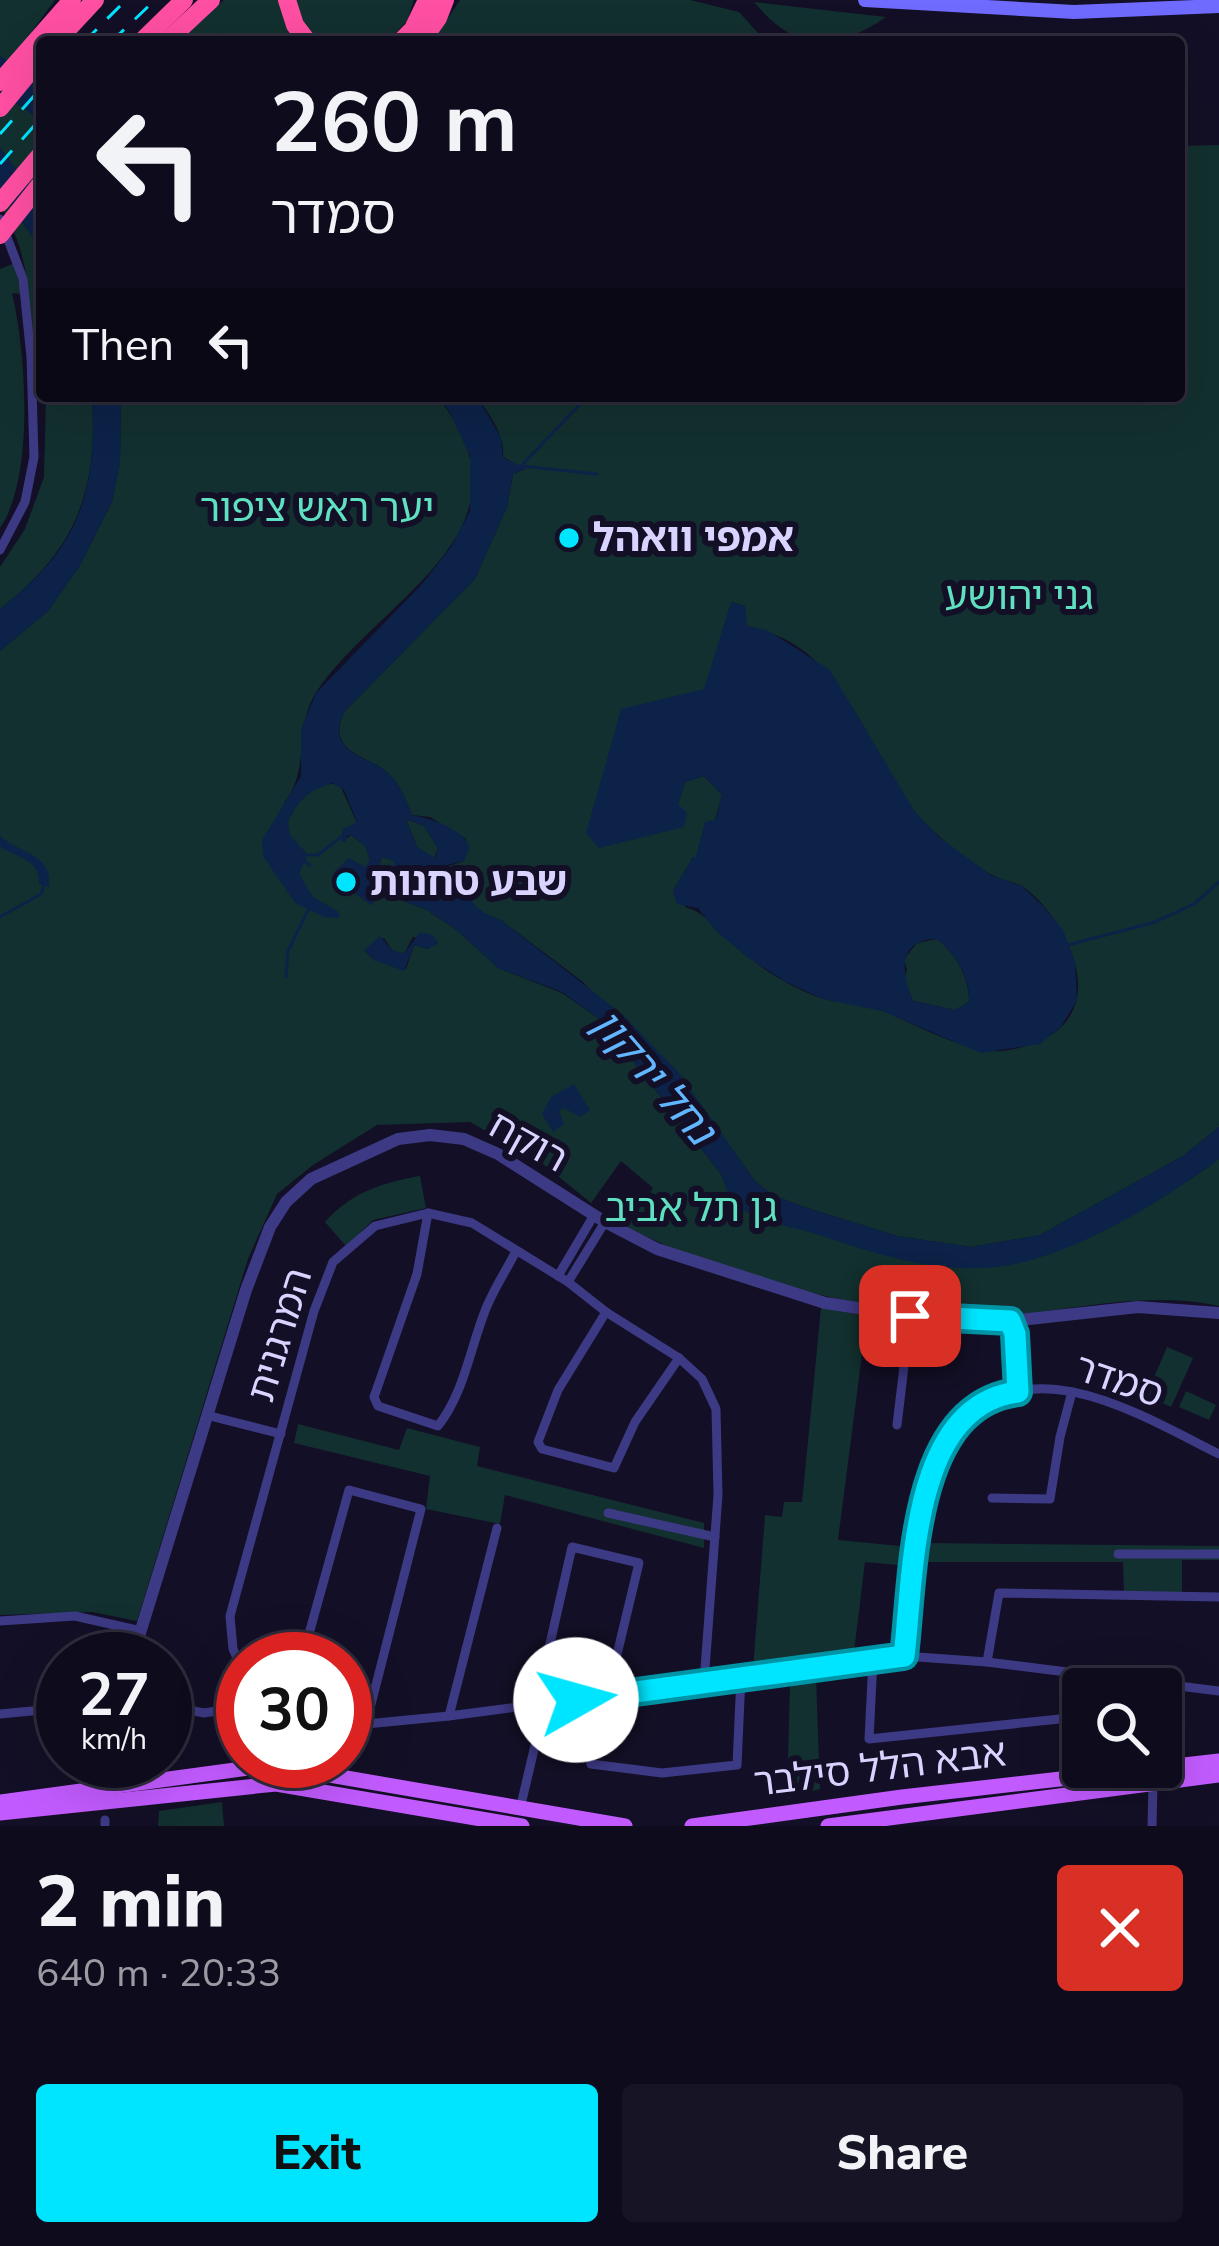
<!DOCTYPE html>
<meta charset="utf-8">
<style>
body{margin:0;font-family:"Nunito Sans","Noto Sans Hebrew",sans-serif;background:#171425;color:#f1f3f6;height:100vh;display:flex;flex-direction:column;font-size:45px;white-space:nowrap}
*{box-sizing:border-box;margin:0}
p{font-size:39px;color:#9b9ba3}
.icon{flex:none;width:66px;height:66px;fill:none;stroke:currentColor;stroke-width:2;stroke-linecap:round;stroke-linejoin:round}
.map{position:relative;height:1826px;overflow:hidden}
.sheet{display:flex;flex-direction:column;background:#0e0b1c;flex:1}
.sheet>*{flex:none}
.hud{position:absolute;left:36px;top:36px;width:1149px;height:366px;border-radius:12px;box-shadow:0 12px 48px #0002,0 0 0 3px #2e2b3b;background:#0e0b1c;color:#f1f3f6;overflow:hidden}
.tools{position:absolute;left:1062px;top:1668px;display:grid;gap:24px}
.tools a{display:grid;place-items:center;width:120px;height:120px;border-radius:12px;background:#0e0b1c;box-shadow:0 12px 48px #0002,0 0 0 3px #2e2b3b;font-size:60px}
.speed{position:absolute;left:36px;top:1632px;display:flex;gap:24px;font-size:60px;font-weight:700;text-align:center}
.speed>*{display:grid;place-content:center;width:156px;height:156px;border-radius:50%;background:#0e0b1c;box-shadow:0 12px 48px #0002,0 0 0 3px #2e2b3b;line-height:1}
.speed small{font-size:30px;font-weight:400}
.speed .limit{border:18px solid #d22;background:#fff;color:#111}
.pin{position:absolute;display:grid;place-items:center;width:102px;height:102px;color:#fff;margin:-51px;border-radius:24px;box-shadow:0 6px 18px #0006}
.me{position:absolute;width:132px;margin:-66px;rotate:83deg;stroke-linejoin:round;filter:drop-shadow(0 0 9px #0008)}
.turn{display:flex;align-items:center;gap:42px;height:252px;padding:0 36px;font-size:54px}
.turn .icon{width:156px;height:156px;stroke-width:2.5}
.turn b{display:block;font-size:84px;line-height:102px}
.then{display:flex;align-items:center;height:114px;padding:0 36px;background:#0003;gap:24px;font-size:45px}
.round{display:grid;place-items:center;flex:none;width:126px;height:126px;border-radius:12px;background:#171425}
.summary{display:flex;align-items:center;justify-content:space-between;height:204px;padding:0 36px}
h1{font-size:72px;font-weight:800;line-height:90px}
.cta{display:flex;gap:24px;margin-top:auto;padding:24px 36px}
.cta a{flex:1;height:138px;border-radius:12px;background:#00e5ff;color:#111;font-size:48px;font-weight:800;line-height:138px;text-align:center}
.cta a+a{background:#171425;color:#f1f3f6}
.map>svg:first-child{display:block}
</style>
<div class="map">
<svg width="1219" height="1826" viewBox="0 0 1219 1826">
<rect width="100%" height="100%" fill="#130f26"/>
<!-- green -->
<g fill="#12302f" fill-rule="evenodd">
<polygon points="0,0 55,0 21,46 42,58 42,82 0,56"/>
<polygon points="224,0 281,0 301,42 218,42 220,32 216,42 177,42"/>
<polygon points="293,0 414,0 407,21 387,42 317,42 304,29"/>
<polygon points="460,0 690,0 739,12 766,42 432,42"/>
<path d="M754,2L886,17C835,52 795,52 754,2Z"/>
<polygon points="0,92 42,121 42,204 0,148"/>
<path d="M1219,145V1127L1183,1156L1040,1235L971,1247L897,1236L801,1206L771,1194L755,1181L710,1118L583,982L502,921L482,912L472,903L470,893C452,882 433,883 415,896L396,891L376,875L382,857L394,861L396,870L446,867L464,861L466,839L430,817L412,815C406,800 400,784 388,773C369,755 325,754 344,712L475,579L507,507L513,474L525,469L503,457C505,434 489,415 477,396H1179V146ZM732,602L745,606L746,626C842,644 862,738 912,808C926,828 974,867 996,877C1004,881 1015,882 1022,886C1054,907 1089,967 1075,1005C1064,1037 1032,1047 1002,1051C971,1055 914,1024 883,1011C866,1005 846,1004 829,1000C807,995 782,981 763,968C745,955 703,909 687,908L673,891L693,857L696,858L705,823L715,820L722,795L704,776L685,782L678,805Z"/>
<path d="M0,189L42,251V358L34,357C32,322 30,286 21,252C15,226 0,217 0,189Z"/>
<path d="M15,263L21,294L12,293C26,352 35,477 0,528V269Z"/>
<path d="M46,396H92C98,491 77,549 0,609V567L25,529L44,477Z"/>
<path d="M121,396H437C544,530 382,596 317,691C292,729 312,767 284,803L288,822C298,799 314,779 340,785L357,823L343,829L342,842L351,835L365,846L370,860L365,868L341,867L344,885L371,905L381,892L427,910L458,931L498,968L562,993L601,1020L721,1174L733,1201L751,1214L808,1231L1014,1264L1093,1235L1191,1179L1219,1159V1306C1145,1290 1073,1311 999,1316C917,1321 780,1289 702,1261C676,1251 651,1238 626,1228L653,1188L621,1161L591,1203L522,1147L508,1144L470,1122L377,1125L313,1165L277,1194L248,1259L137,1621L92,1612L0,1615V651L48,611L79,567L112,502L120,461ZM413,937L438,941L428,949L414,945L406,969L374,960L364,950L384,938L392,950L404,954Z"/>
<polygon points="406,819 424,826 438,848 434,858 417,847"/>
<path d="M937,939C955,952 970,979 969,1002L955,1010L913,1001L904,978L907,970L904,959L917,943Z"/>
<path d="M420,1176L426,1208L373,1220L346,1246L325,1222C352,1192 381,1183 420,1176Z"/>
<polygon points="821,1308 867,1316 838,1540 910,1547 909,1566 865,1562 854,1652 753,1669 765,1515 782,1517 784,1502 802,1502"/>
<polygon points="1167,1347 1193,1358 1171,1407 1146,1396"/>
<polygon points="1186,1391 1216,1405 1209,1420 1179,1407"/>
<polygon points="298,1424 399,1450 407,1428 480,1447 477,1466 704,1523 704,1548 505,1495 500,1524 426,1509 430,1476 294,1443"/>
<polygon points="922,1543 1219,1546 1219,1560 1182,1560 1182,1595 1124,1593 1123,1562 920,1562"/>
<polygon points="816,1676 820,1789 787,1799 790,1683"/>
<polygon points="222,1802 224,1826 158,1826 159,1811"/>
</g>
<!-- water -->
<g fill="#0c2248" fill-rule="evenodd">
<polygon points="0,56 42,82 42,121 0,92"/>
<polygon points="0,148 42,204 42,251 0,189"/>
<path d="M92,396H121L120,461L112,502L79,567L48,611L0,651V609C80,547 97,494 92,396Z"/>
<path d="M437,396H477L501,438L503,458L526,468L513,474L507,507L475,579L344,712C324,754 369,755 388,773C400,784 406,800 412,815C432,819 460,827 470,847L464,861L410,874L394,870V861L382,857L376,875L396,891L414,895C433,883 452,882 470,893C472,910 488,914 502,921L621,1013L679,1073L755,1181L771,1194L801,1206L897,1236L971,1247L1040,1235L1183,1156L1219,1127V1159C1164,1200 1083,1250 1015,1264C949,1278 878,1255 816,1234C791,1226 749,1222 732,1199C727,1193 724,1182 721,1174L601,1020L562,992L498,968L458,931L427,910L382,892L371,905L344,885L331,882L334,872L349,858L365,867L370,860L365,846L351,835L347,836L346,843L342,841L343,829L357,822L344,790L332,783C310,791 298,798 288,822L290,835L308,855L299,873L313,897L339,912V918L324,917L295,903L263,856L262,840L301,776V729L316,693L422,584L451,547L470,511V456L449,411ZM406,819L424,826L438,848L435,858L417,847Z"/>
<path d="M731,602L745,606L747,626L767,630L830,670L915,812L939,837L992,876L1022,886L1044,907L1063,930L1075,962L1077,1000L1061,1027L1040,1044L981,1053L882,1011L823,999L786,982L747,957L715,930L698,908L677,904L673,891L693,857H696L705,822L716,819L722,795L704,776L685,782L678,804L687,813L684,827L599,848L586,833L621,709L704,689ZM936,939C955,951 971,980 969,1002L955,1010L913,1001C902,975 896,940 936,939Z"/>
<path d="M0,836C20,854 53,853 49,887L39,884C41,860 17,857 0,847Z"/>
<polygon points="420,932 433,935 438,944 428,949 414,945 404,971 374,960 364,950 380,936 392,950 404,954"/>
<polygon points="574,1084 590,1110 580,1117 564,1108 559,1111 564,1124 553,1132 542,1114 551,1097"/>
</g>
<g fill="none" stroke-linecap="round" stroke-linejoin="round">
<!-- stream -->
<g stroke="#0c2248" stroke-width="3">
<polyline points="522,465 583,401 606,396"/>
<polyline points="521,466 597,474"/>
<polyline points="308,855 318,855 342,836"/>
<polyline points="304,861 310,865"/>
<polyline points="0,917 41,894 44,885"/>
<polyline points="1068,945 1155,922 1194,904 1219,882"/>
<polyline points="286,977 288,951 308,910"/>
</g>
<!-- minor -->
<g stroke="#3d3a85" stroke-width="9">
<polyline points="0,219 23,279 31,357 34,457 25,502 0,550"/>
<path d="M428,1213L417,1274L374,1397L378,1406L438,1426C464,1393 470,1349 485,1311C493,1290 506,1271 516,1251"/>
<polyline points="558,1276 594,1215"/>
<polyline points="568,1282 605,1222"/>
<polyline points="606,1312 558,1390 538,1442 542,1449 614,1468 635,1422 679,1358"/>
<polyline points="1010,1321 1006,1335 1010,1393"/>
<polyline points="1010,1321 1015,1334 1018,1392"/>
<polyline points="210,1416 281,1434"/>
<polyline points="897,1425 910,1316"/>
<polyline points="992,1498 1050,1499 1060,1437 1072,1392"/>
<polyline points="608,1513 715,1537"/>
<polyline points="1118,1554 1219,1554"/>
<polyline points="0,1621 75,1616 141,1631"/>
<path d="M904,1656C910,1607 912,1537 924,1491C930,1468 944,1444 959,1426C1029,1344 1144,1417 1219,1454"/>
<polyline points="302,1659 349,1490 421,1509 366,1724"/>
<polyline points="873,1660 869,1739 1079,1717 1081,1673"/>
<polyline points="987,1662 999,1593 1219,1597"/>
<polyline points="243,1671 233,1649 230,1616 314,1311 333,1262 375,1226 428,1213 472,1223 568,1282 606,1312 679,1358 702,1379 716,1409 718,1495 704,1682"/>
<polyline points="536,1705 572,1547 639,1563 607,1696 590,1745 591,1764 662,1773 737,1765 741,1676"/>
<polyline points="169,1706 204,1713 243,1707"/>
<polyline points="0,1714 63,1708"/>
<polyline points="449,1716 497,1528"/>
<polyline points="345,1720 366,1724 449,1716 904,1656 987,1662 1219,1691"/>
<polyline points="520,1809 545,1703"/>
<polyline points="105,1826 105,1820"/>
<polyline points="1152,1826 1153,1784"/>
</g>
<!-- tertiary -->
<g stroke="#3d3a85" stroke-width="12">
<polyline points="132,1659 246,1290 270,1227 286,1202 311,1179 398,1139 430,1135 464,1139 498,1154 605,1222 657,1249 825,1303 910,1316 1010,1321 1138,1307 1219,1313"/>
<polyline points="112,1761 119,1777 131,1783"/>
<polyline points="88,1791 101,1761"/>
</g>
<!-- secondary -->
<polyline stroke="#6f6bff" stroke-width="14" points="865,0 1074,12 1219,6"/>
<!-- primary -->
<g stroke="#c25bff" stroke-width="15">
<polyline points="0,1802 271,1765 625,1826"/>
<polyline points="0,1813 276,1784 522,1826"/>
<polyline points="692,1826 902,1797 1219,1761"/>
<polyline points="828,1826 1219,1775"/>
</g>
<!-- motorway -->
<g stroke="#ff4fa3" stroke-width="18">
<polyline points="287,0 295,25 308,42"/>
<polyline points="56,42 95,0"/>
<polyline points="141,42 184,0"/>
<polyline points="166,42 211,0"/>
<polyline points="400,42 413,29 427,0"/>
<polyline points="421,42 438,18 445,0"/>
<polyline points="0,82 72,0"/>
<polyline points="0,108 42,57"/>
<polyline points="0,203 42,153"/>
</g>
<!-- rail -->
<g stroke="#00e5ff" stroke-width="3" stroke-dasharray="18 15" stroke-linecap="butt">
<polyline points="84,42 126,0"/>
<polyline points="111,42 155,0"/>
<polyline points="0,134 42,87"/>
<polyline points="0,164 42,117"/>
</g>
<!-- motorway-bridge -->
<polyline stroke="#ff4fa3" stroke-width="18" points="0,235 42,182"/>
</g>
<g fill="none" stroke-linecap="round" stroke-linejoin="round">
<!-- route casing -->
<g stroke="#0095a6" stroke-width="30">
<path id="route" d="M576,1700L904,1656C914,1575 910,1405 1018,1392L1015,1334L1010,1321L910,1316"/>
</g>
<!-- route -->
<use href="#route" stroke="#00e5ff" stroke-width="21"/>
</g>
<!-- markers -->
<g fill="#00e5ff" stroke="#130f26" stroke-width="4.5">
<circle cx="569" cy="538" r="12"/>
<circle cx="346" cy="882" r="12"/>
</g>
<g text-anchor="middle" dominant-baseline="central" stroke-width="12" stroke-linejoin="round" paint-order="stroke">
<!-- park labels -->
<g font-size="39" fill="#5fe0c0" stroke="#130f26">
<text x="317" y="508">יער ראש ציפור</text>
<text x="1019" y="596">גני יהושע</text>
<text x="691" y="1208">גן תל אביב</text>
</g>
<!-- poi labels -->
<g font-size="39" font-weight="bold" fill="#d9d4ff" stroke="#130f26" text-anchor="start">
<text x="593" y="538">אמפי וואהל</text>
<text x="370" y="882">שבע טחנות</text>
</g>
<!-- street labels -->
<g font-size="39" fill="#d9d4ff" stroke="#130f26">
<text transform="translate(528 1142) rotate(29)">רוקח</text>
<text transform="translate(280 1335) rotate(-73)">המרגנית</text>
<text transform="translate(1119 1381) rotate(19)">סמדר</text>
<text transform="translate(880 1768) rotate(-7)">אבא הלל סילבר</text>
</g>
<!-- water labels -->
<g font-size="42" font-style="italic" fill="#62b6ff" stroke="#130f26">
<text transform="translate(653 1077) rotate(49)">נחל ירקון</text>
</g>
</g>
</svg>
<div class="tools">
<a><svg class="icon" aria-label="search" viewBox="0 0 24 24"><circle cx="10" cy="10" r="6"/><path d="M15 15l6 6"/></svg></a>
</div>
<div class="speed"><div>27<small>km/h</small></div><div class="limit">30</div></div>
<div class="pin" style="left:910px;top:1316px;background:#d93025"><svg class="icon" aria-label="arrive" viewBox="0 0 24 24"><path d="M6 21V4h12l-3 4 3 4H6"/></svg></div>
<svg class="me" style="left:576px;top:1700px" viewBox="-20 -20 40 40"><circle r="19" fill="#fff"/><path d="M0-13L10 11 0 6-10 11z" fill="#00e5ff"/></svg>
<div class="hud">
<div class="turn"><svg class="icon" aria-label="left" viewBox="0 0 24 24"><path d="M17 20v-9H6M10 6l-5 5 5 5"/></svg><div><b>260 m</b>סמדר</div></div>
<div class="then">Then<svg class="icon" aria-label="left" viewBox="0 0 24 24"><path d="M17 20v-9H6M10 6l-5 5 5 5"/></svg></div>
</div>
</div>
<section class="sheet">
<div class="summary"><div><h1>2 min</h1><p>640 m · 20:33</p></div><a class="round" style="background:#d93025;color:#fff"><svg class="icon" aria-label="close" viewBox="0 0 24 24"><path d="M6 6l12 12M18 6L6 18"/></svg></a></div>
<div class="cta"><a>Exit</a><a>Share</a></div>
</section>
